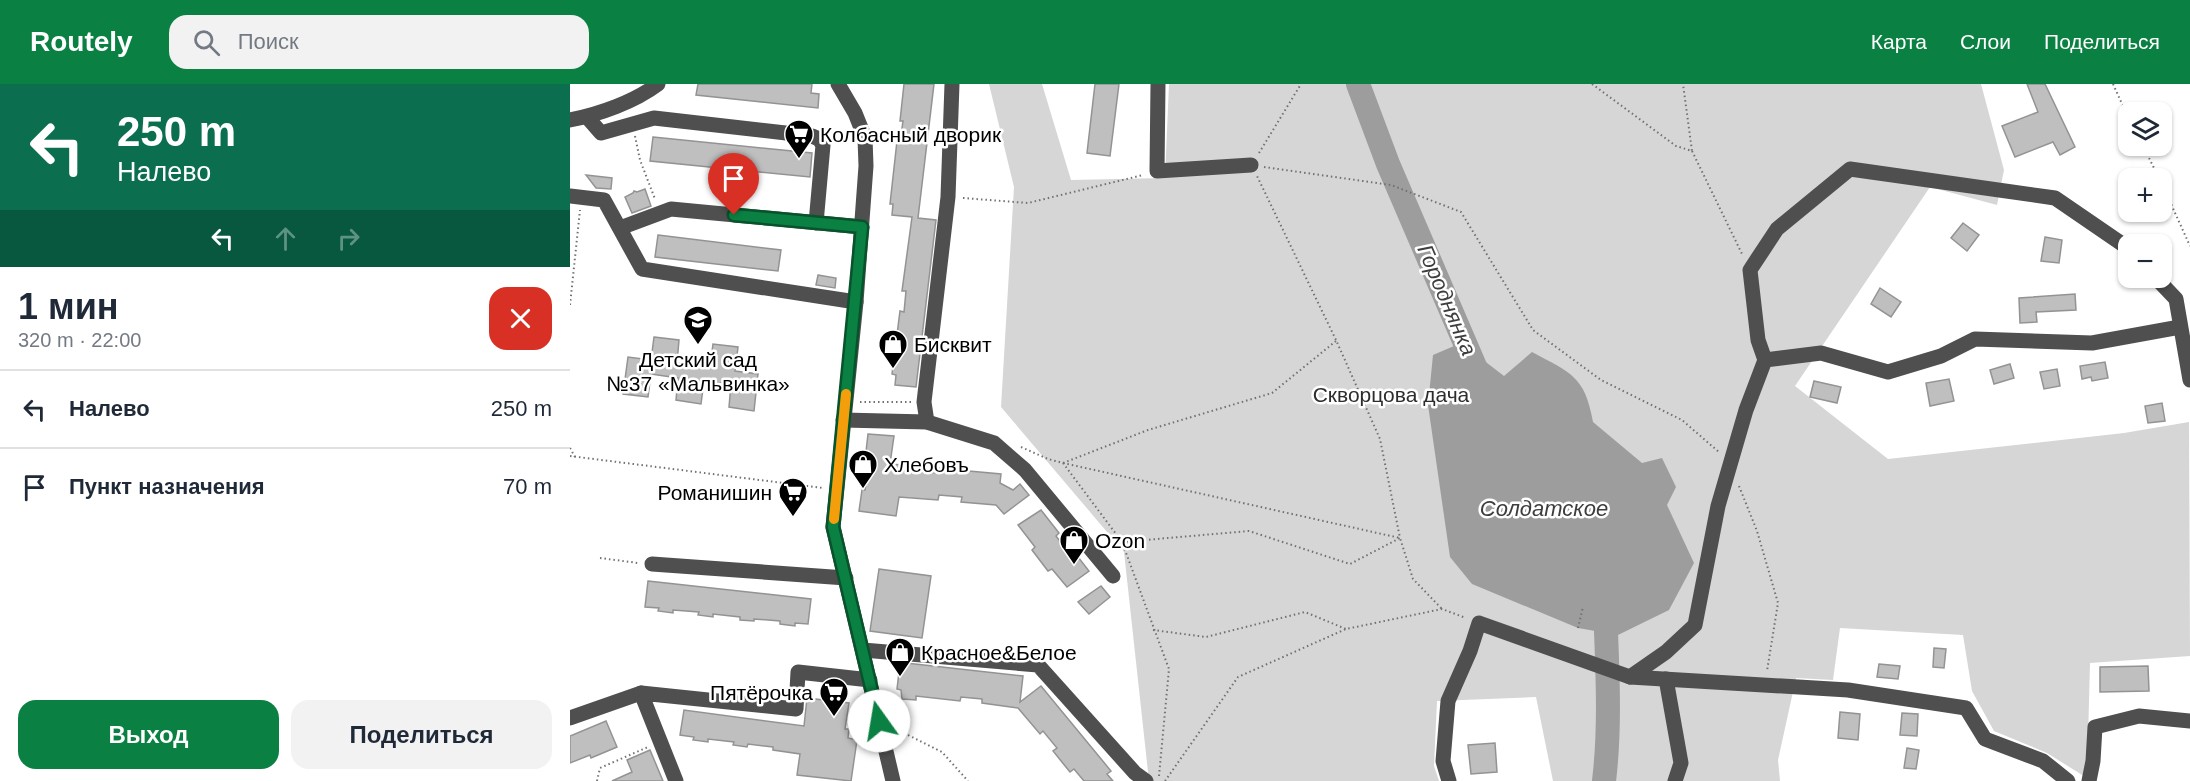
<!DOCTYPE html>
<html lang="ru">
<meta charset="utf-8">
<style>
body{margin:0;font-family:Helvetica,sans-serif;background:#f2f2f3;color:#1f2937;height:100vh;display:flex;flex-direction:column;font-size:22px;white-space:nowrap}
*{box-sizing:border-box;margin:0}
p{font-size:20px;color:#747a83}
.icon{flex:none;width:33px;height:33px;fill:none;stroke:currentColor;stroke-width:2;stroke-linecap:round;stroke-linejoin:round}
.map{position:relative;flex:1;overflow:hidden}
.sheet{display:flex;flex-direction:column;background:#fff;width:570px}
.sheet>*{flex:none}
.guide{background:#0b6e4f;color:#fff;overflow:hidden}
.buttons{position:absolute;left:1548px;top:18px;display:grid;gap:12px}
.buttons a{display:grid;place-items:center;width:54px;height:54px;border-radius:12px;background:#fff;box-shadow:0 2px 4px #0004;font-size:30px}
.pin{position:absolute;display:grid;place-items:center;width:51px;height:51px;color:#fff;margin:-62px -26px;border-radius:50% 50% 50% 0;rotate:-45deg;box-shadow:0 0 6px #0007}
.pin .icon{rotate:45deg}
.me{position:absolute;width:66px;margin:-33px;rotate:347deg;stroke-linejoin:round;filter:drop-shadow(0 0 4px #0008)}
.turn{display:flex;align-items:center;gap:21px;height:126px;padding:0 18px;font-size:27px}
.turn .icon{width:78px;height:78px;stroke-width:2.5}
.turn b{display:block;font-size:42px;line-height:51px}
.lanes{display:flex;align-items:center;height:57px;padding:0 18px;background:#0003;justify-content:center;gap:30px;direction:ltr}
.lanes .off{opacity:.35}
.round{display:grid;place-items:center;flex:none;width:63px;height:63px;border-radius:18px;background:#f2f2f3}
.overview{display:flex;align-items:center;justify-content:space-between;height:102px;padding:0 18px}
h1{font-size:36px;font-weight:600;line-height:45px}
.primary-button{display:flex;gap:12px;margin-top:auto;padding:12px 18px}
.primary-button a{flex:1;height:69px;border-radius:18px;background:#0b8043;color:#fff;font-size:24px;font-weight:600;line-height:69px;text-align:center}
.primary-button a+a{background:#f2f2f3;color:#1f2937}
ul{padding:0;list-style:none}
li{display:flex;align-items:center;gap:18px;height:78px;padding:0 18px;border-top:2px solid #e0e1e3}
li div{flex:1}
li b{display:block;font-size:22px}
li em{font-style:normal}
header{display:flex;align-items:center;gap:36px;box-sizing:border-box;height:84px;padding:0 30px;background:#0b8043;color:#fff}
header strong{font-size:28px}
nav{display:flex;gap:33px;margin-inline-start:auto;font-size:21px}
.search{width:420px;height:54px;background:#f2f2f3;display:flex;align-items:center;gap:15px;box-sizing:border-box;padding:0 21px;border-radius:18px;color:#747a83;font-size:22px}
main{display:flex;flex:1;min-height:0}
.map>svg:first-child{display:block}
</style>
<header>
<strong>Routely</strong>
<div class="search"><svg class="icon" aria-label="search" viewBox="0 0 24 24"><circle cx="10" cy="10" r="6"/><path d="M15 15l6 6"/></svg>Поиск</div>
<nav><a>Карта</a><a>Слои</a><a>Поделиться</a></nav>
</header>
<main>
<section class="sheet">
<div class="guide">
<div class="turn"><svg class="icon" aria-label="left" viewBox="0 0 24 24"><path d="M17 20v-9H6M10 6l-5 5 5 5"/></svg><div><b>250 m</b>Налево</div></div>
<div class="lanes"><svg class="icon" aria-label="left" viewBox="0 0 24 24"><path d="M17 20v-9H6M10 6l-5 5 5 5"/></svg><svg class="icon off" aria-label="ahead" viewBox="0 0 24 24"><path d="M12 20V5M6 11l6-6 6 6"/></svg><svg class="icon off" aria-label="right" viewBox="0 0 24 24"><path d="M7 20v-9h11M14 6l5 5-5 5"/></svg></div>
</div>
<div class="overview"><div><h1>1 мин</h1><p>320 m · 22:00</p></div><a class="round" style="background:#d93025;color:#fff"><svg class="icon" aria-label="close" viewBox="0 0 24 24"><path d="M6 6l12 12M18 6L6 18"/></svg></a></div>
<ul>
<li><svg class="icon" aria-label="left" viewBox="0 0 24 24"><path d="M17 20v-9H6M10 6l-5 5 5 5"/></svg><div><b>Налево</b></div><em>250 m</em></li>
<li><svg class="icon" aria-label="arrive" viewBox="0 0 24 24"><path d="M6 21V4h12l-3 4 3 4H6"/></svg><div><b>Пункт назначения</b></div><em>70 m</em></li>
</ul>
<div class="primary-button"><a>Выход</a><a>Поделиться</a></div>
</section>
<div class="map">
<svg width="1620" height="697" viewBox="0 0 1620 697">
<rect width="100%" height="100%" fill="#fff"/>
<!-- green -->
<polygon fill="#d6d6d6" points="419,0 472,0 501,96 595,94 599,0 1411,0 1434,86 1427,121 1360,103 1225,302 1318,375 1554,349 1619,338 1620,572 1520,579 1517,694 1477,669 1424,647 1402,607 1393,551 1270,544 1263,596 1226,594 1208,676 1210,697 983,697 966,613 867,617 864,682 869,697 579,697 554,468 431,323 444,103"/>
<!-- water -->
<path fill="#9d9d9d" d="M891,259L934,292L962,268C1001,289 1015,292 1023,338L1072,379L1092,374L1106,403L1097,421L1124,479L1099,526L1048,551L1008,544L902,500L880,473L858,321L863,271Z"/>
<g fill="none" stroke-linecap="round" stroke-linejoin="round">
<!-- river -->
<g stroke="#9d9d9d" stroke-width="24">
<polyline points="788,0 818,80 910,294"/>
<path d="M1033,518L1035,521C1037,580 1041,639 1034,697"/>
</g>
</g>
<!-- building -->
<g fill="#bfbfbf" stroke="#939393" stroke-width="1.5">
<polygon points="128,0 242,0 241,9 249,10 248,24 126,11"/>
<polygon points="334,0 364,0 348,134 366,136 346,303 325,301 326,291 322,290 330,227 334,228 336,207 332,207 342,133 322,131 323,120 320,120 327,57 330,58 333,37 330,37"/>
<polygon points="525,0 549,0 540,72 517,69"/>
<polygon points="1457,0 1475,0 1505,63 1490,71 1483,58 1445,73 1432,42 1468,28"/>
<polygon points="83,53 242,69 240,93 80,77"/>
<polygon points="16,91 42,94 41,105 26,104"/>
<polygon points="75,105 81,122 62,129 55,113 63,109 64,107 67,108"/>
<polygon points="1393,139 1409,151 1397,167 1381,154"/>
<polygon points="88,151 211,166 208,187 85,173"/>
<polygon points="1475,153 1492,156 1489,179 1471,177"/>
<polygon points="248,191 266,194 265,204 246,201"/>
<polygon points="1310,204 1331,218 1321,233 1301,220"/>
<polygon points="1505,210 1506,226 1466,228 1467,238 1450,239 1449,214"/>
<polygon points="84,253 109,256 107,279 140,283 143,260 168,263 165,287 188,290 184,327 159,323 161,300 134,297 131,320 106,316 108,294 81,290 78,313 53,310 58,273 81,276"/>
<polygon points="1535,278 1538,294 1522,297 1521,293 1512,295 1510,282"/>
<polygon points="1440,280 1444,294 1424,300 1420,286"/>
<polygon points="1487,285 1490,302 1474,305 1470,288"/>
<polygon points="1379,295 1384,317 1360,322 1356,299"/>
<polygon points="1244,297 1271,303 1267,319 1240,313"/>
<polygon points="1592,319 1595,337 1578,339 1575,322"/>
<polygon points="298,350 324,352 320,380 346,382 346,387 367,389 367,384 431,390 430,399 443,406 450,400 459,411 434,430 426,421 391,418 392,413 369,411 368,416 329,413 326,432 289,427 292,406 295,406 298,386 294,385"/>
<polygon points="471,426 489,449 486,452 498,468 501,464 519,487 497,503 482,485 478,487 462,466 465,463 448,441"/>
<polygon points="309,485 361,492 352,554 300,547"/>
<polygon points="78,497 241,515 238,540 225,539 225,542 210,540 210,537 184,535 184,537 170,536 170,533 143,530 143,533 128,531 129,528 103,526 103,529 88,527 89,524 75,523"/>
<polygon points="531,502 540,513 519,530 508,518"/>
<polygon points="1364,564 1376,565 1374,584 1363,583"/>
<polygon points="336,579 453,592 450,618 471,602 541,687 537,690 543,697 514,697 504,685 500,688 483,667 487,664 473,647 470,650 448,624 412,619 412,615 391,613 390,617 346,612 346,616 332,615 331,606 327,605 330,580"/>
<polygon points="1309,580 1330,582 1328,595 1307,593"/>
<polygon points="1578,582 1579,607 1530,608 1530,583"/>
<polygon points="237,614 279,619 275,645 279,645 278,654 287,656 281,697 227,691 230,670 203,666 203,663 178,660 177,663 163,661 164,658 138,655 138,658 123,656 124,653 110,651 114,626 234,642"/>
<polygon points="1270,628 1290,630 1288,656 1268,654"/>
<polygon points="1332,629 1348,630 1347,652 1330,651"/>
<polygon points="36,637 47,663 21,674 20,671 0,679 0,652"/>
<polygon points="925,659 927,688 901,690 898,661"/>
<polygon points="1337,664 1349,666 1346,685 1334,684"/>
<polygon points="80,666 93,697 42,697 62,688 57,676"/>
</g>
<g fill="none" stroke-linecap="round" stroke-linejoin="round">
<!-- path -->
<g stroke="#717171" stroke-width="2" stroke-dasharray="1.5 3" stroke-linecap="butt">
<polyline points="1022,0 1106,62 1122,67 1113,0"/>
<polyline points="1543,0 1558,33"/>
<polyline points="65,52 70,76 85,115"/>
<polyline points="1573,62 1589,94"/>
<polyline points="1122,67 1173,172"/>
<polyline points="689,69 731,0"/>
<polyline points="694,83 821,101 891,128 963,246 1031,296 1112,336 1150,369"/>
<polyline points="1592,100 1620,162"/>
<polyline points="393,114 458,119 573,91"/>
<polyline points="0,221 10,126"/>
<polyline points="290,318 341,318"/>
<polyline points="451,363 478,375 493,379 552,458"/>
<polyline points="0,364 5,373"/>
<polyline points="0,372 253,404"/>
<polyline points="493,379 830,454 843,495 872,525"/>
<polyline points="493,379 578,346 702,309 766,257"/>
<polyline points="1169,402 1187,447 1208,519 1197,587"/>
<polyline points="30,474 68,479"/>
<polyline points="1008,544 1013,523"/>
<polyline points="583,546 636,553 735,528 776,545"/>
<polyline points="326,645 372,668 398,697"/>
<polyline points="589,692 599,585 552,458 679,447 780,480 830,454 810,355 766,256 687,92"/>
<polyline points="27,697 30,684 78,663"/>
<polyline points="595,697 668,593 776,545 872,525 896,534"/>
</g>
<!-- minor -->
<g stroke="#4f4f4f" stroke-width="15">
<polyline points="268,0 285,29 295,54 296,82 286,218 263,443 323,697"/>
<polyline points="588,0 587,87 681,81"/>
<polyline points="17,33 31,49 84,34 242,52 249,55 253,61 246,139"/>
<path d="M0,36C30,30 64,18 88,0"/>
<polyline points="0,112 34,116 72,185 286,218"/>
<polyline points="50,144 101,125 292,143"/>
<polyline points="1586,194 1606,215 1620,296"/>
<polyline points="1195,276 1188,256 1180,186 1207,145 1280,85 1485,114 1558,164"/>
<polyline points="273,336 357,338 424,359 455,386 543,492"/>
<polyline points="357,338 354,318 378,113 382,0"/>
<polyline points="82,480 276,494"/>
<polyline points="293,566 468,581 565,689 576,697"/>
<polyline points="1060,593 1096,568 1125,541 1148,422 1176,326 1195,276 1251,269 1318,288 1371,272 1405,255 1522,259 1610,243"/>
<polyline points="1096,595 1111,679 1105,697"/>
<polyline points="0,634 71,609"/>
<polyline points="106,697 71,609 226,625 228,588 300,596"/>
<polyline points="879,697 873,677 878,617 900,567 909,539 1060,593 1278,606 1396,624 1415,655 1473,677 1498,697"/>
<polyline points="1519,697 1523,677 1525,643 1569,632 1620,637"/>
</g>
</g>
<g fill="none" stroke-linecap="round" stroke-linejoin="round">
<!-- route casing -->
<g stroke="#07532c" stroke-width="15">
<polyline id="route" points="164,131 292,143 263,443 309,637"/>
</g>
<!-- route -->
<use href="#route" stroke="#0b8043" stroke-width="10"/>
<!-- slow -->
<polyline stroke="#f59e0b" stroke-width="10" points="264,435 276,310"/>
</g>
<!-- icons -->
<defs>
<g id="supermarket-pin" transform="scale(1.5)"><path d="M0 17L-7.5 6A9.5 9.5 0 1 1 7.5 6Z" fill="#000" stroke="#fff"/><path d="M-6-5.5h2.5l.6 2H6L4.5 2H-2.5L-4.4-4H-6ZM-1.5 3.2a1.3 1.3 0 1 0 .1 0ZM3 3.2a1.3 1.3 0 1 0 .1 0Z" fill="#fff"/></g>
<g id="school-pin" transform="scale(1.5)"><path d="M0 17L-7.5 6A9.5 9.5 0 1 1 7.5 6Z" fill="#000" stroke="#fff"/><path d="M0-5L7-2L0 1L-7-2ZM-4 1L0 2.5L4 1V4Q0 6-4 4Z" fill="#fff"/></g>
<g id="shop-pin" transform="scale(1.5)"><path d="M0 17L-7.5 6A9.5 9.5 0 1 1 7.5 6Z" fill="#000" stroke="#fff"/><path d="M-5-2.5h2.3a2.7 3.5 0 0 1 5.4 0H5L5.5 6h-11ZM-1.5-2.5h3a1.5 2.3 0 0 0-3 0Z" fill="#fff"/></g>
</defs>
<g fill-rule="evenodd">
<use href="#supermarket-pin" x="229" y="50"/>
<use href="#school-pin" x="128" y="236"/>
<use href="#shop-pin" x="323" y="260"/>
<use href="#shop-pin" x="293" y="380"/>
<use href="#supermarket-pin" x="223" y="408"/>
<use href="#shop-pin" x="504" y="456"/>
<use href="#shop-pin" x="330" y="568"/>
<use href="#supermarket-pin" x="264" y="608"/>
</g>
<g text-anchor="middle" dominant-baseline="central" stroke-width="5" stroke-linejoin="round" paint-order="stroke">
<!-- poi labels -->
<g font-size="21" fill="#000" stroke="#fff" text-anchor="start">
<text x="250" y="50">Колбасный дворик</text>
<text x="344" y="260">Бисквит</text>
<text x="128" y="275" text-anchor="middle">Детский сад<tspan x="128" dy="24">№37 «Мальвинка»</tspan></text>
<text x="314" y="380">Хлебовъ</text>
<text x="202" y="408" text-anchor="end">Романишин</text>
<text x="525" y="456">Ozon</text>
<text x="351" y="568">Красное&amp;Белое</text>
<text x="243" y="608" text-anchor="end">Пятёрочка</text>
</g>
<!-- park labels -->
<g font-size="21" fill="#2d2d2d" stroke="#fff">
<text x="821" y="310">Скворцова дача</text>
</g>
<!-- water labels -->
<g font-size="22" font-style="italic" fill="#3e3e3e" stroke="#fff">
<text transform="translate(877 216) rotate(67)">Городнянка</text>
<text x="974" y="424">Солдатское</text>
</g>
</g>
</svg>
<div class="buttons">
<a><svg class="icon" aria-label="layers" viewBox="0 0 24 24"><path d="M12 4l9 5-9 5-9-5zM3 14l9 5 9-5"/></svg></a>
<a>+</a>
<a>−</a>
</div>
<div class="pin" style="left:164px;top:131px;background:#d93025"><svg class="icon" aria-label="arrive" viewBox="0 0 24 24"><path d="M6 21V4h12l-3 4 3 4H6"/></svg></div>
<svg class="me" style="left:309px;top:637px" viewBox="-20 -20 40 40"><circle r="19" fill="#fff"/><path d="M0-13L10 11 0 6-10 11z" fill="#0b8043"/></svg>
</div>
</main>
